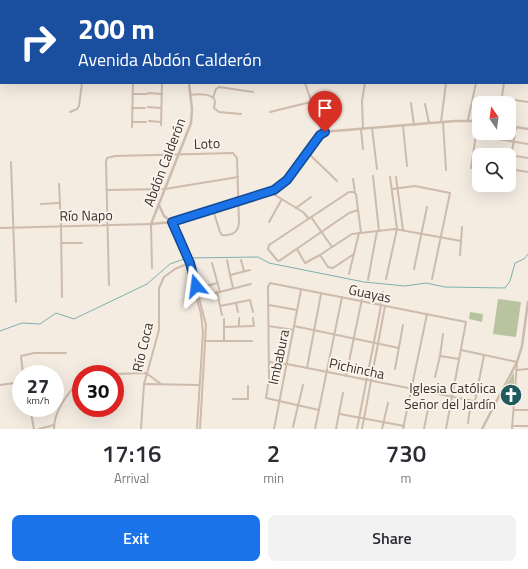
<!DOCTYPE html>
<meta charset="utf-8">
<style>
body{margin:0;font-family:"Titillium Web",sans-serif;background:#f2f2f3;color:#2b2b33;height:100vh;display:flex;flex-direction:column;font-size:15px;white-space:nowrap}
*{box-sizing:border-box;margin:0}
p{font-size:13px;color:#7c7c81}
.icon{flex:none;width:22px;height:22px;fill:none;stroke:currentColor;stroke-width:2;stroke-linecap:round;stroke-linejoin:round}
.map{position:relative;height:429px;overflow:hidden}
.details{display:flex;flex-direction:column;background:#fff;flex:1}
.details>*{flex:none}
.hud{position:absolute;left:0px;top:0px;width:528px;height:84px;box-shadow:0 4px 16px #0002;background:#1a4fa0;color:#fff;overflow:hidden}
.needle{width:26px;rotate:346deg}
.tools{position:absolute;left:472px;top:96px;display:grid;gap:8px}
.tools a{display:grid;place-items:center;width:44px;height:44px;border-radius:8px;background:#fff;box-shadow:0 4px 16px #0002;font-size:20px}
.speed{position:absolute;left:12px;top:365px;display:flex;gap:8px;font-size:20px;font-weight:700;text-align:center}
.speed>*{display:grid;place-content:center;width:52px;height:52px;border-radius:50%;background:#fff;box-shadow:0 4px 16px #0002;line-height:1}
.speed small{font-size:10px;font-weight:400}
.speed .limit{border:6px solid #d22;background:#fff;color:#111}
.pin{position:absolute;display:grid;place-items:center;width:34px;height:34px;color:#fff;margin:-41px -17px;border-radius:50% 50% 50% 0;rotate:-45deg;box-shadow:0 0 4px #0007}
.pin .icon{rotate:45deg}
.me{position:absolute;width:44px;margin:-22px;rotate:344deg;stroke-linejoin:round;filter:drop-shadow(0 0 3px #0008)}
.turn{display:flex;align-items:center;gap:14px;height:84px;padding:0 12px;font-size:18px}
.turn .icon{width:52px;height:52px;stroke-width:2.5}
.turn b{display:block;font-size:28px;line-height:34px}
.eta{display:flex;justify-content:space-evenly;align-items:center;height:68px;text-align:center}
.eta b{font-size:24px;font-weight:600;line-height:28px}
.primary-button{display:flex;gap:8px;margin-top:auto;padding:8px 12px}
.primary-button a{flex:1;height:46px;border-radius:8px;background:#1a73e8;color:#fff;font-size:16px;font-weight:600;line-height:46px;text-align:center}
.primary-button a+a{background:#f2f2f3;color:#2b2b33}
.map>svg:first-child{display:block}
</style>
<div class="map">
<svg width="528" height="429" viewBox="0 0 528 429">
<rect width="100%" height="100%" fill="#f4ebe1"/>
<!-- green -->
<g fill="#b8c4a0">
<polygon points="498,299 521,302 516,337 493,334"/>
<polygon points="470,312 483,314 482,322 469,319"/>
<polygon points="514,372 514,390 505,388"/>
</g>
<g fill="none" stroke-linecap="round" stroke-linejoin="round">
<!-- stream -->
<g stroke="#7fb0b2" stroke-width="1">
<polyline points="189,258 258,257 269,263 364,282 405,286 426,283 445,287 505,288 510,281 515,263 524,259 528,254"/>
<polyline points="0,331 22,323 40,324 56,313 74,319 147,284 170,264 184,259"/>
</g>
<!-- minor -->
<g stroke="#cdbbac" stroke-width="2">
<polyline points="29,1 29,0"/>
<polyline points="35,1 35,0"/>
<polyline points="64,1 64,0"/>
<polyline points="307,1 308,0"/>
<polyline points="0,6 1,6"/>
<polyline points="0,10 1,10"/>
<polyline points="527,31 528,31"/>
<polyline points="527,55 528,55"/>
<polyline points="0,78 1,78"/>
<polyline points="305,83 322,132"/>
<polyline points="148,93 162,94"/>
<polyline points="133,94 147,94"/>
<path d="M190,95C196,94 214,93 215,101C215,104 214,106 214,108L219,112L241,114"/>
<polyline points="213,98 216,89 219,87 253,92"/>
<polyline points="501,98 528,102"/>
<polyline points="411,103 414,125"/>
<polyline points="501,103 504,83"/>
<polyline points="425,104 429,123"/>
<polyline points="148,107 161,108"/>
<polyline points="132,108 145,108"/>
<polyline points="70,112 77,109 79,106 82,83"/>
<polyline points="270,112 311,102"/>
<polyline points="468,120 476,83"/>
<polyline points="149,121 161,122"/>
<polyline points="132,122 146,122"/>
<polyline points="441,122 446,83"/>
<polyline points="443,122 446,170"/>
<polyline points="161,125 162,83"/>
<polyline points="403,126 407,166"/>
<polyline points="132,127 133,83"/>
<polyline points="372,128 377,169"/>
<polyline points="361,129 363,149"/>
<polyline points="363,129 362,101 365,83"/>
<polyline points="485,137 528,144"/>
<polyline points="485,151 528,158"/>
<polyline points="307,152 337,181"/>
<polyline points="11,162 16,302"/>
<polyline points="471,168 478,121"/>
<polyline points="509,169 516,127"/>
<polyline points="509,169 528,172"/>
<polyline points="373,176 379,231"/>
<polyline points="396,177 403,230"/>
<polyline points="353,179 355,193"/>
<polyline points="59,184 61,225 62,297"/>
<polyline points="392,189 415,186 450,193 432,279"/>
<polyline points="107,190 165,189 238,177"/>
<polyline points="270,192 303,212 309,219"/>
<polyline points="41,204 59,203"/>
<polyline points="296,208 311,197"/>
<polyline points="358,210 349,213 279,261 277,260 268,249 269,245 349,192 353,192 356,194 361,233"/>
<polyline points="311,217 332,247 320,255 328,267 333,268 354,254"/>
<polyline points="172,222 190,263 206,325 200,429"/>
<polyline points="269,222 282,199"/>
<polyline points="0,228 151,224 152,268"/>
<polyline points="62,243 82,243"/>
<polyline points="332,247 352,234 395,229 461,241"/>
<polyline points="297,249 305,263 320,255"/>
<polyline points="460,255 462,227"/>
<polyline points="227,260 230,275"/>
<polyline points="241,260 244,271"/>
<polyline points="212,263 220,292"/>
<polyline points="187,264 201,314 203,332 197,429"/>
<polyline points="414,269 427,207"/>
<polyline points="349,274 359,233"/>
<polyline points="386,279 397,229 390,177"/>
<polyline points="368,280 377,231"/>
<path d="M109,285L106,162L107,158L115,156L233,153L237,158L239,223C238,232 232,236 222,235L220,232L213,210"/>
<polyline points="203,287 217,283"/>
<polyline points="233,288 230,275 250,270"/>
<polyline points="217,292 220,306 250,300 253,312"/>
<polyline points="200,297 251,284"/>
<polyline points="236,303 238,312"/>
<polyline points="269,305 297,310"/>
<polyline points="380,305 383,292"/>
<polyline points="220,306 222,315"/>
<polyline points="239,318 239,326"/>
<polyline points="224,319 224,341"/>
<polyline points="269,326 293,330"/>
<polyline points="294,326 399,348"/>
<polyline points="224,327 254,326 253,318"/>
<polyline points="205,341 252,341"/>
<polyline points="461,350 517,362 512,429"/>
<polyline points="440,356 459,359"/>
<polyline points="269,362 287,364 494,405"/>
<polyline points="307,368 321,294"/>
<polyline points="395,369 403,325"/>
<polyline points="517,370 528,369"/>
<polyline points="23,374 21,356 34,353 66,353"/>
<polyline points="115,374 146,373 161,384"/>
<polyline points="346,376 364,289"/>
<polyline points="435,377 440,356 443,334"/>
<polyline points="144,384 199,385"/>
<polyline points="0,385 21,382"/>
<polyline points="233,399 248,399 248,386"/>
<polyline points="475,401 484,355"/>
<polyline points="30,408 34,429"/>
<polyline points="319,410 266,398 269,379 268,287 270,283 466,322 446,429"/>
<polyline points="514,410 528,410"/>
<polyline points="340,414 404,426"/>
<polyline points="468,423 471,401"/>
<polyline points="512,426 528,426"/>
<polyline points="293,427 303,385"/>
<polyline points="39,429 54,425"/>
<path d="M54,429C54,409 69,393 81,378"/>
<polyline points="141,429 144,384 159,330 159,288 164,277 175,269 189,263"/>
<polyline points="274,429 301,290"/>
<polyline points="315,429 342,297"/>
<polyline points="336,429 343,393"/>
<polyline points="357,429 381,306"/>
<polyline points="362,429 385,306"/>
<polyline points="382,429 388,403"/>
<polyline points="403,429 427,314"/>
<polyline points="424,429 428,409"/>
</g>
<!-- tertiary -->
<g stroke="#cdbbac" stroke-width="2.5">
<polyline points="184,1 184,0"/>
<polyline points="189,83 192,109 191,123 151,224 172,222 274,190 287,180 322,132 455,121 479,121"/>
<polyline points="509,126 528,129"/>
<polyline points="159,205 164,216 172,222"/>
<polyline points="482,429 517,362 522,346 528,302"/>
</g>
</g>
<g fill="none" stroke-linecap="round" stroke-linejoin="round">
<!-- route casing -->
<g stroke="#114b97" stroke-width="10">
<polyline id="route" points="196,286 190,263 172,222 274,190 287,180 320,135 325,132"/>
</g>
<!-- route -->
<use href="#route" stroke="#1a73e8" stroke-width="7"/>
</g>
<!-- icons -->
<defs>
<g id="church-disc" transform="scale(1.15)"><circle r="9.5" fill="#1f5a5e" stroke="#fbf5ee"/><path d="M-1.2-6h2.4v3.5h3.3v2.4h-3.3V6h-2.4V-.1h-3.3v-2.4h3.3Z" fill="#fff"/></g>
</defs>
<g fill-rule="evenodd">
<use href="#church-disc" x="511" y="395"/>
</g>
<g text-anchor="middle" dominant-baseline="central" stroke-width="3.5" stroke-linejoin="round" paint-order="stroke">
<!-- street labels -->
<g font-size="14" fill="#3b302b" stroke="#fbf5ee">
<text transform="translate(207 143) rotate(-2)">Loto</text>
<text transform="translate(164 162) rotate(-69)">Abdón Calderón</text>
<text transform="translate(86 215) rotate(-1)">Río Napo</text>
<text transform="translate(370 293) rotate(12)">Guayas</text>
<text transform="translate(142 347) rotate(-77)">Río Coca</text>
<text transform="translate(278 357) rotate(-78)">Imbabura</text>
<text transform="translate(357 368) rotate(12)">Pichincha</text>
</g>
<!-- poi labels -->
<g font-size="14" fill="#3b302b" stroke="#fbf5ee" text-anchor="end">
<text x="496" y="387">Iglesia Católica<tspan x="496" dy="16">Señor del Jardín</tspan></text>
</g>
</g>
</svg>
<div class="tools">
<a><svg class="needle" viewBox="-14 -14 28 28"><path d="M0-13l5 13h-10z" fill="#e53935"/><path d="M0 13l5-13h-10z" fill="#7c7c81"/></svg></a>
<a><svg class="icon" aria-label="search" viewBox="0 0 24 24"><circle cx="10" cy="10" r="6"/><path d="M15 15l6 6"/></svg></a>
</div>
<div class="speed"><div>27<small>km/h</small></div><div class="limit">30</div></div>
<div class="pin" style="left:325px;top:132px;background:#d93025"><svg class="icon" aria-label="arrive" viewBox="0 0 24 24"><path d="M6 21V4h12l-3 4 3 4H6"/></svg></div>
<svg class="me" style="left:196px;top:286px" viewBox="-20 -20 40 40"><path d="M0-17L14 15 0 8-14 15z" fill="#1a73e8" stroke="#fff" stroke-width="4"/></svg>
<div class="hud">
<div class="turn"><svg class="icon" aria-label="right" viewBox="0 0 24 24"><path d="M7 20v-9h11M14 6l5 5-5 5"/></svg><div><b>200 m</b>Avenida Abdón Calderón</div></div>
</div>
</div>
<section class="details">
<div class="eta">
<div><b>17:16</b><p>Arrival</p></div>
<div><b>2</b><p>min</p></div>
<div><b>730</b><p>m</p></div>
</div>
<div class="primary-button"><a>Exit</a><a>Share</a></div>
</section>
